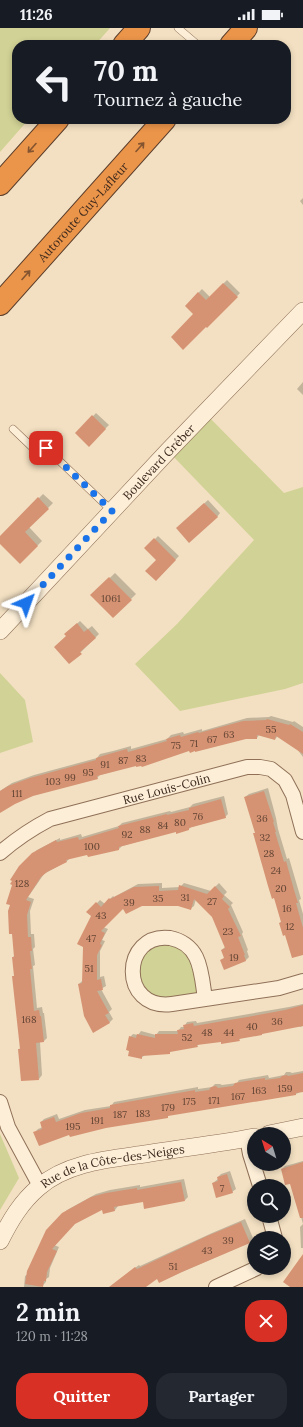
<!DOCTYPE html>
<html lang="fr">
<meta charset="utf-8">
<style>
body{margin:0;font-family:Lora,serif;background:#242831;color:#f1f3f6;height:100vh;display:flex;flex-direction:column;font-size:15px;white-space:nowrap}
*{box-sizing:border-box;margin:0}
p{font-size:13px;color:#9ea1a6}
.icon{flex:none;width:22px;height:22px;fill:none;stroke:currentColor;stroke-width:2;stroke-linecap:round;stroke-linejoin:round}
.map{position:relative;height:1259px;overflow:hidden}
.side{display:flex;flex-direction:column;background:#171b24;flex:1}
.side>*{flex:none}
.guide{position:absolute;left:12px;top:12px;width:279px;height:84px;border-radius:16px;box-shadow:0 2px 6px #0003;background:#171b24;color:#f1f3f6;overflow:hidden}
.needle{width:26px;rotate:322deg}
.controls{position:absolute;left:247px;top:1099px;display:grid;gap:8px}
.controls a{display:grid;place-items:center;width:44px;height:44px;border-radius:50%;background:#171b24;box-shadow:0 2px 6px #0003;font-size:20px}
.pin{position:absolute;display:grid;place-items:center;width:34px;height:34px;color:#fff;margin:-17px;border-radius:8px;box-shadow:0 2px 6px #0006}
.me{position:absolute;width:44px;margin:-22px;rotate:43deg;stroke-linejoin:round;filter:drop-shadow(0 0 3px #0008)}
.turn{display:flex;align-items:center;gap:14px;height:84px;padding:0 16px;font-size:18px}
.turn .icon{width:52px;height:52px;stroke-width:2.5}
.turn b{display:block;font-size:28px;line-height:34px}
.round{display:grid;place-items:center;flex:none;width:42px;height:42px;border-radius:16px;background:#242831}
.headline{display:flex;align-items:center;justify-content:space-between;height:68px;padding:0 16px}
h1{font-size:24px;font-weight:700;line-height:30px}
.cta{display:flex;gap:8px;margin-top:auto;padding:8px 16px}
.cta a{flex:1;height:46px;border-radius:16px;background:#d93025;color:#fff;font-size:16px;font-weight:700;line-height:46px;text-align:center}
.cta a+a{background:#242831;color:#f1f3f6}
.status{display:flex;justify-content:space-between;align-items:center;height:28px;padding:0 20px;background:#171b24;direction:ltr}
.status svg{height:11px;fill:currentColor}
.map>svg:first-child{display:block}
</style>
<div class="status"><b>11:26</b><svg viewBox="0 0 49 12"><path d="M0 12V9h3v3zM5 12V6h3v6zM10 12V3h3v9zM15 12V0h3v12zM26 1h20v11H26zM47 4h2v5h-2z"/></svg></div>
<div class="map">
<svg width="303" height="1259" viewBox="0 0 303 1259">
<rect width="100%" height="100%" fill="#f3e0c2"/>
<!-- green -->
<g fill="#d1d295">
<polygon points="0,0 110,0 95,17 17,17 17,91 29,91 0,124"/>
<polygon points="205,385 284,465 303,459 303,655 285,661 180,683 135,636 177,596 254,512 168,423"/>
<polygon points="0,645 25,672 33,714 0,725"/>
<polygon points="156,911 188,919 205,971 153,975 132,945"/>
<polygon points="0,1106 19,1150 0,1182"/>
</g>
<!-- shadow -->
<g fill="#0003">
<polygon points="303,170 303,177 300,173"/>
<polygon points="227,252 240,265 207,299 186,278 202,261 210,269"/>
<polygon points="303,354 303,367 297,361"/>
<polygon points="96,385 109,397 89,417 77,405"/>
<polygon points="43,466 53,475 29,499 42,513 20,535 0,515 0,509"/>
<polygon points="208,472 220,485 217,489 181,497"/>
<polygon points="158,508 179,528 156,552 158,532 146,520"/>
<polygon points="115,545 136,566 113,589 92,567"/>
<polygon points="80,593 88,601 92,598 99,606 70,635 69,603"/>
<polygon points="271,688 293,694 294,693 303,699 303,729 297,721 278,708 275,711 259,707 257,710 246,710 190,722 100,747 97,750 33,767 14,775 0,784 0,763 12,755 34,747 97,730 100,726 113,723 131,718 131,721 167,711 171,707 183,704 184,706 202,701 202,703 247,690 269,689"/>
<polygon points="268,760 276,790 278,801 287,831 289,830 301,871 299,872 303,886 303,926 286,905 280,895 282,893 254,806 256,804 245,769 249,766"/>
<polygon points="224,768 228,786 225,789 191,799 189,801 176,803 122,818 119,821 88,825 70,830 67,833 44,846 28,869 34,871 30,883 31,906 34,906 35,919 33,921 35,937 33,938 37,980 42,979 43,985 44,985 47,1010 43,1014 40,1014 42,1047 39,1051 19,1021 21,1020 13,929 15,927 20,838 37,822 60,810 60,812 81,806 82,809 119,798 122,795 170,783 171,784 190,779 193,776"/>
<polygon points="162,855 162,860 180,859 184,855 211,863 219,855 227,864 224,867 233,875 231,877 243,904 242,906 248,922 247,923 249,929 246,932 225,941 222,932 225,929 222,922 226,918 212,888 196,871 194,878 190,881 178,877 141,877 123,879 103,899 108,901 102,912 105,913 100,923 100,949 104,948 106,958 101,961 112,981 109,984 113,991 109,995 79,956 83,952 92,888 88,884 100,872 105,876 113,868 114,869 138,856"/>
<polygon points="303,976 303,998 300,999 299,998 264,1005 262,1006 241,1010 239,1012 200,1015 197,1018 171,1023 169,1025 145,1027 141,1030 130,1009 133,1006 138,1007 141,1003 156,1007 159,1003 178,1003 181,999 184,999 187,994 196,993 197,995 289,979"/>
<polygon points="303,1043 303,1063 296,1066 169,1087 70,1106 35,1104 38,1101 43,1099 41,1094 44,1091 57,1086 59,1091 85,1082 111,1078 114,1074 198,1059 198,1061 212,1059 215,1056 220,1056 222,1057 237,1055 239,1052 268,1047 269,1050 284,1047 286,1044 290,1044 292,1045"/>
<polygon points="303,1133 303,1196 291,1154 282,1141 285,1138"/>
<polygon points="230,1143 236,1161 232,1164 213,1155 218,1151 218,1149 221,1146"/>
<polygon points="184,1151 188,1169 185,1172 144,1173 118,1178 115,1182 104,1185 103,1180 75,1195 54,1217 59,1219 50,1240 49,1249 46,1251 46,1254 43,1257 40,1257 41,1259 24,1259 25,1248 28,1246 47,1202 67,1182 96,1166 110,1162 140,1157 140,1159"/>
<polygon points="245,1191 253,1210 250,1214 159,1254 157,1249 145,1259 119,1259 119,1252 139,1237 140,1238 212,1205"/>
<polygon points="303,1196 303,1220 301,1220 300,1199"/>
</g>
<!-- building -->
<g fill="#d59374">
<polygon points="223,255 238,269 207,300 206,299 183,322 171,309 193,286 185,278 198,264 206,272"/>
<polygon points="92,387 106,401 89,419 75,405"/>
<polygon points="38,469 49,481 25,504 38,518 20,536 0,516 0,508"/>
<polygon points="204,475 218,489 189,515 176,500"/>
<polygon points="154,510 176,532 156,553 145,543 156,532 144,520"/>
<polygon points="109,549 132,572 113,590 90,567"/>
<polygon points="77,595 84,604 88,601 96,610 80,624 82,626 69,636 54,619 66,608 64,606"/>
<polygon points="267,691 289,697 290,696 303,704 303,726 276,708 275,712 257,707 257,711 246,711 195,724 195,723 190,725 189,723 142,739 141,738 136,739 136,738 97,748 98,751 33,768 15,776 0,785 0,763 8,758 30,750 96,732 96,730 109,726 127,721 128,724 167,713 166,711 180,707 181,709 198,704 199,705 243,693 266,692"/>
<polygon points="264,763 274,794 273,794 276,804 275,804 284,834 286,833 294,862 298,875 296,875 303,900 303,927 292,930 285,907 283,908 279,895 281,894 274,870 272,871 268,858 253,805 255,805 244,769"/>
<polygon points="221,771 226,790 189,800 189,802 176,806 176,804 119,819 119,822 88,829 87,827 66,832 67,834 47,844 41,849 26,872 31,874 27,887 28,909 31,909 32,923 30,923 32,941 30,941 34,983 39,982 40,988 41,988 44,1014 36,1015 39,1052 21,1053 18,1021 20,1021 12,948 14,948 12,929 14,929 12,906 9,906 8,883 10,877 6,876 12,857 10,856 12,853 10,852 19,838 32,825 56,812 57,814 78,809 79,812 119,800 118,798 167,786 167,787 189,782 189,780"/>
<polygon points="179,857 207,866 215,858 224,868 222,871 230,879 228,881 241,908 238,909 245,927 244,927 246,933 224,942 220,932 224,930 221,922 225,920 212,889 194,871 191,882 178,878 142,878 126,886 123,881 101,903 105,905 100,916 102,917 97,927 97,952 101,951 103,962 97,963 109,985 105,987 110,995 93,1005 84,988 78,956 82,955 83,919 77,916 91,888 86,884 96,874 101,879 109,870 110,871 134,859 159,858 159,863 178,862"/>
<polygon points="303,977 303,998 262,1006 262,1007 239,1011 240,1013 221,1016 221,1014 197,1017 198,1019 170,1024 170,1026 142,1028 142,1031 128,1028 129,1023 126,1022 129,1008 136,1010 137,1006 155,1010 155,1006 178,1006 177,1002 184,1001 183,997 193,995 194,998 253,988 285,982"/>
<polygon points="303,1045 303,1064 296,1065 296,1067 168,1088 168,1090 106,1100 70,1109 69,1107 39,1118 33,1104 42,1101 40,1094 54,1089 56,1094 81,1085 110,1080 110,1077 195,1062 195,1064 209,1062 211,1059 216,1058 218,1060 233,1058 235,1055 240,1054 265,1050 265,1052 280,1050 282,1048 287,1047 288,1048"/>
<polygon points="303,1134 303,1190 300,1190 290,1156 285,1157 281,1141"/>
<polygon points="227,1146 233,1165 216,1170 212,1155 218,1153 217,1149"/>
<polygon points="181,1154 185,1173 144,1181 143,1174 114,1179 115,1183 103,1186 102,1182 75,1196 52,1221 57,1223 47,1244 46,1253 44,1253 43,1259 25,1256 27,1243 46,1202 62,1185 91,1169 106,1165 137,1160 137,1162"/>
<polygon points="241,1194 250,1215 182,1244 159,1255 157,1251 146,1259 109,1259 135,1239 137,1241 207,1208"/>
<polygon points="303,1226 303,1259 290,1259 283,1254"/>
</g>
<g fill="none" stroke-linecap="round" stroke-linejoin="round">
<!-- service casing -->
<g stroke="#8f7057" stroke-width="8">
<g id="service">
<polyline points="178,0 198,17"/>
<polyline points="13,401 35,422 46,420 112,483"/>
</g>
</g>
<!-- minor casing -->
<g stroke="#8f7057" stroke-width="16">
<g id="minor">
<path id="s1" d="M0,825C16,811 31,801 50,791L247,739H260L271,741L285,752L293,767L303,804"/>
<path d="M205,971C203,958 202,941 196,929C191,919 181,912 170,910C121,904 119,983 172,976L279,960L303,953"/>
<polyline points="0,1074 8,1099 40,1158"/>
<polyline points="247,1110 250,1126 260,1158"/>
<polyline points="269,1188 275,1210"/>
<polyline points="216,1259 257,1240"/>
</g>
</g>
<!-- tertiary casing -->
<g stroke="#8f7057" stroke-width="18">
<g id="tertiary">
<path id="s2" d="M0,603L168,423L303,283"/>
<polyline points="269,1106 303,1099"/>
<path id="s3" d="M0,1213C10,1193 21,1174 39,1159C68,1134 110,1131 145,1126C181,1120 218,1116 254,1109"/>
</g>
</g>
<!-- motorway casing -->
<g stroke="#5c3e2c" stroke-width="24">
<g id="motorway">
<polyline points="124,17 139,0"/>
<polyline points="231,17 246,0"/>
<polyline points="0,156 58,91"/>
<path id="s4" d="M0,276L165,91"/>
</g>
</g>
<!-- service -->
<use href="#service" stroke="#fceed7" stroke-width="7"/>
<!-- minor -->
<use href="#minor" stroke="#fceed7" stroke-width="14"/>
<!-- tertiary -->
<use href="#tertiary" stroke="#fceed7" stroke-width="17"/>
<!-- motorway -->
<use href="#motorway" stroke="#eb954a" stroke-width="22"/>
</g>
<!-- one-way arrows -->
<defs><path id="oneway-shaft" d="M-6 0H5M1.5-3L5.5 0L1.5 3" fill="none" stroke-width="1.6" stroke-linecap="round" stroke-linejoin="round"/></defs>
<g stroke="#83542f">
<use href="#oneway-shaft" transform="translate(140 119) rotate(-48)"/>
<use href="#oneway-shaft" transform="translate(32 120) rotate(132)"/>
<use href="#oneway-shaft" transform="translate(26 247) rotate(-48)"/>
</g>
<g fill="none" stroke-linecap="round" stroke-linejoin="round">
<!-- route -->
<polyline stroke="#1a73e8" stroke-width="7" stroke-dasharray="0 12.6" points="26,575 112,483 46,420"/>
</g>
<g text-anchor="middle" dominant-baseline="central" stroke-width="3" stroke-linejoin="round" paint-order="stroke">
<!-- number labels -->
<g font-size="10" fill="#634433">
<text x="111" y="570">1061</text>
<text x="271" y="701">55</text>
<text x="229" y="706">63</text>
<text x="212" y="711">67</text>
<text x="194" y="715">71</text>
<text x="176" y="717">75</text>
<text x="141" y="730">83</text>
<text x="123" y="732">87</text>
<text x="105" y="736">91</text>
<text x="88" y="744">95</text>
<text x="70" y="749">99</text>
<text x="53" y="753">103</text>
<text x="17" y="765">111</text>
<text x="198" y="788">76</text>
<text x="262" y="790">36</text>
<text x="180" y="794">80</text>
<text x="163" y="797">84</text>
<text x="145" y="801">88</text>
<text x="127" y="806">92</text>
<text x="265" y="809">32</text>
<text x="92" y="818">100</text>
<text x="269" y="825">28</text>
<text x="276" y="842">24</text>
<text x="22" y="855">128</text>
<text x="281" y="860">20</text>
<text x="185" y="869">31</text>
<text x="158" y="870">35</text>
<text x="212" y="873">27</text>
<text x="129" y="874">39</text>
<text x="287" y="880">16</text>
<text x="101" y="887">43</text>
<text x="290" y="898">12</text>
<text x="228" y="903">23</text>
<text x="91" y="910">47</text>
<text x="234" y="929">19</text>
<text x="89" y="940">51</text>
<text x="29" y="991">168</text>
<text x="277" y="993">36</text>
<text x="252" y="998">40</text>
<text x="207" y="1004">48</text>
<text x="229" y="1004">44</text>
<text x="187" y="1009">52</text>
<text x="285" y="1060">159</text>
<text x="259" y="1062">163</text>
<text x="238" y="1068">167</text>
<text x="214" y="1072">171</text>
<text x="189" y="1073">175</text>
<text x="168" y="1079">179</text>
<text x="143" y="1085">183</text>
<text x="120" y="1086">187</text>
<text x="97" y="1092">191</text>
<text x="73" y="1098">195</text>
<text x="222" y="1160">7</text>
<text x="228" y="1212">39</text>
<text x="207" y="1222">43</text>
<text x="173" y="1238">51</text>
</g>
<!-- street labels -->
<g font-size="12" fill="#3d291d" stroke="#f9ead3">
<text stroke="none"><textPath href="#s4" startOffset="124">Autoroute Guy-Lafleur</textPath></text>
<text stroke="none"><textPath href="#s2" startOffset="232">Boulevard Gréber</textPath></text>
<text stroke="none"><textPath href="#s1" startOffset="181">Rue Louis-Colin</textPath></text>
<text stroke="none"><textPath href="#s3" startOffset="145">Rue de la Côte-des-Neiges</textPath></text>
</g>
</g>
</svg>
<div class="controls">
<a><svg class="needle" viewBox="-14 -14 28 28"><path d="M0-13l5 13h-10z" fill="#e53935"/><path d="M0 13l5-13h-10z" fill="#9ea1a6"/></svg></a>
<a><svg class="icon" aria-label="search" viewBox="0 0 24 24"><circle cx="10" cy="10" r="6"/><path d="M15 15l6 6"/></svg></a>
<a><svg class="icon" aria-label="layers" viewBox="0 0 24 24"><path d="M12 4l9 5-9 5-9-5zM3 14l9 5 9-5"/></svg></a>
</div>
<div class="pin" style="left:46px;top:420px;background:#d93025"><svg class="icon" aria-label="arrive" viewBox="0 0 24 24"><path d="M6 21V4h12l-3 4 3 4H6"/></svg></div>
<svg class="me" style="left:26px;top:575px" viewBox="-20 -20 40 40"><path d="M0-17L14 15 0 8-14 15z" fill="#1a73e8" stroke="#fff" stroke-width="4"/></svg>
<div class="guide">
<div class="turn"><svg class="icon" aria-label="left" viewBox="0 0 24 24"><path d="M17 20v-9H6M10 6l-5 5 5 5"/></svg><div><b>70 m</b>Tournez à gauche</div></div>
</div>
</div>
<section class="side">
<div class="headline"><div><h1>2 min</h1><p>120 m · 11:28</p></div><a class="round" style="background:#d93025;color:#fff"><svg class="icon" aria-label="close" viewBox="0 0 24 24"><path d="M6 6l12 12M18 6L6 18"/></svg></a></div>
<div class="cta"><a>Quitter</a><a>Partager</a></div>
</section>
